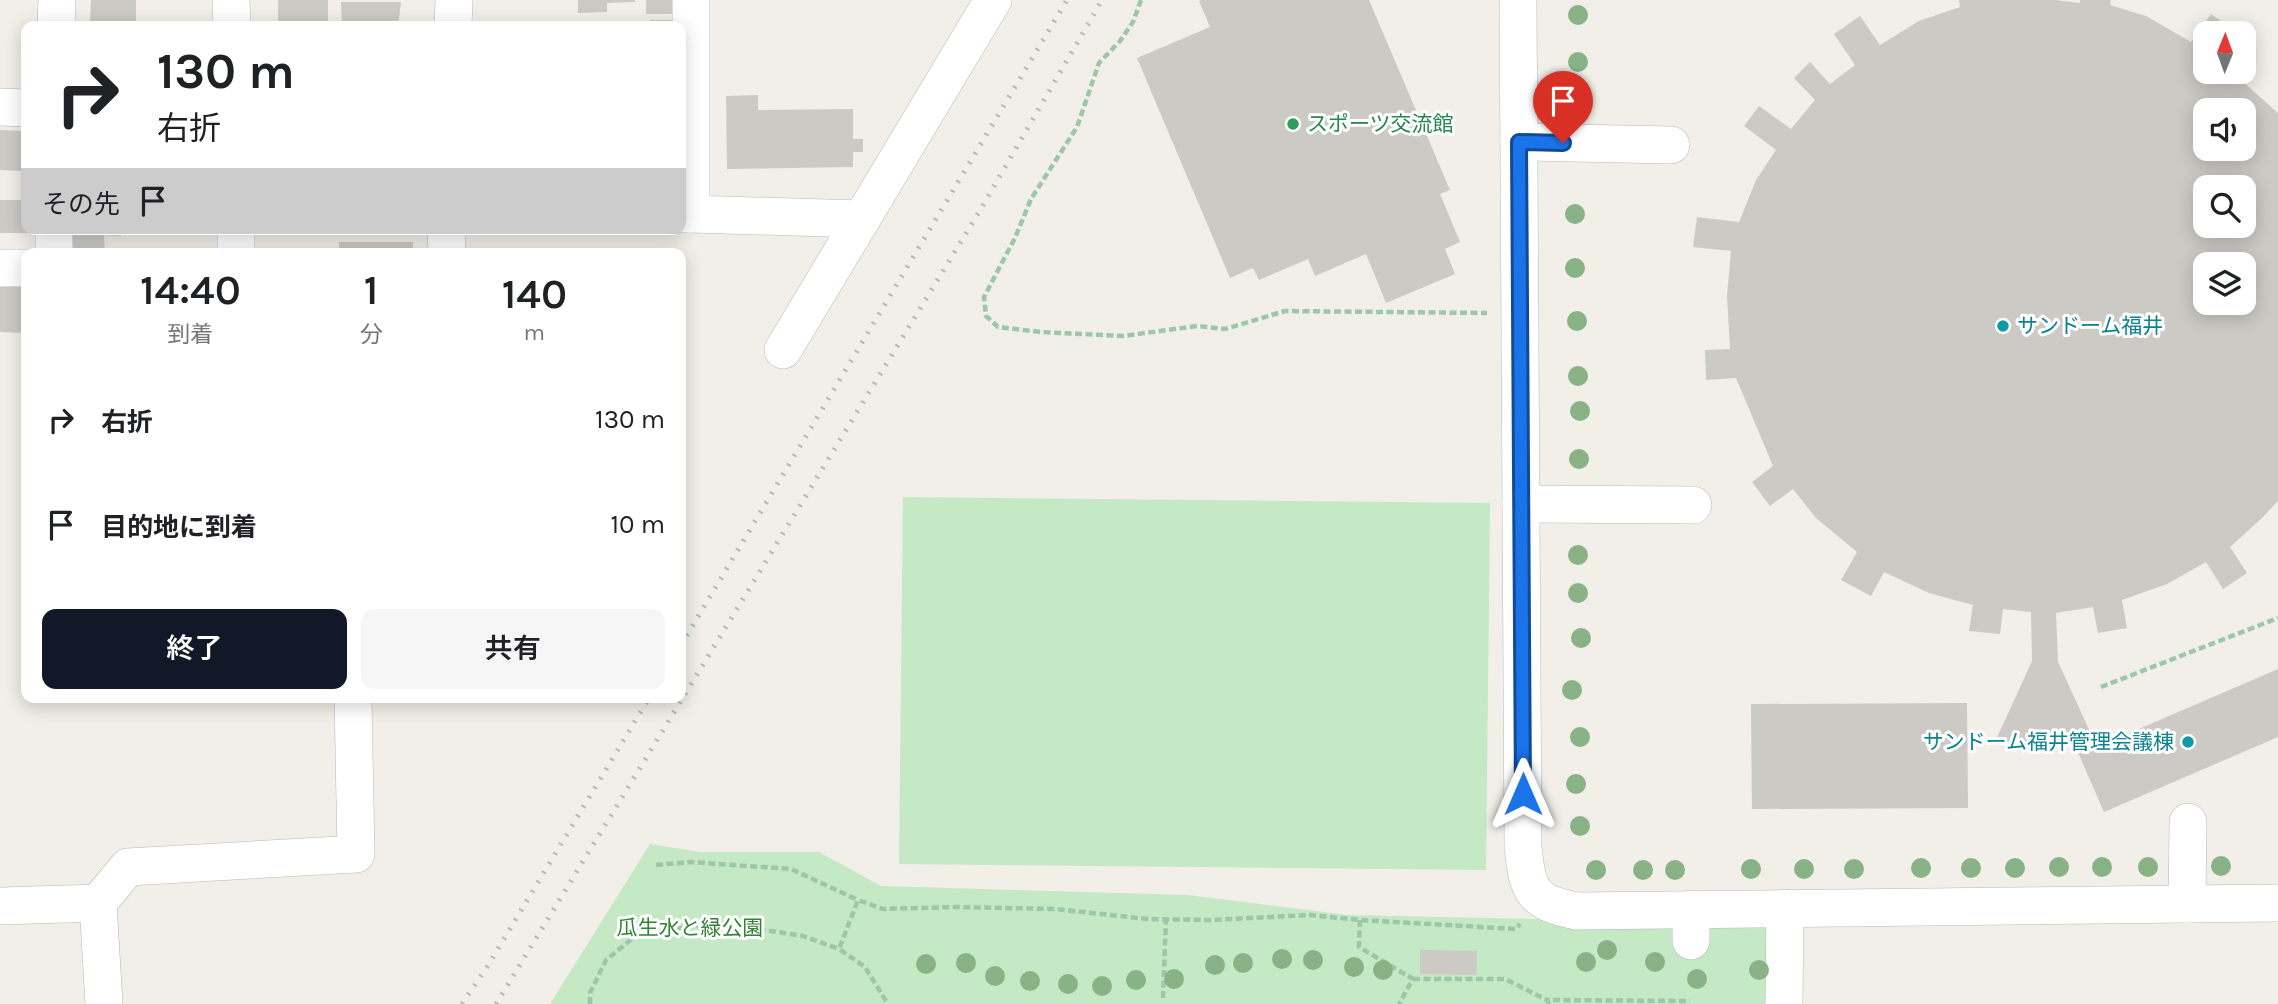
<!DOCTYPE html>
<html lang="ja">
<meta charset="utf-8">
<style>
body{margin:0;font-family:Karla,"Noto Sans JP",sans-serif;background:#f6f6f6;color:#202124;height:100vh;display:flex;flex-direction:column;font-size:26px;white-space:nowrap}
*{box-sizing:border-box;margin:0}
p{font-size:23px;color:#757577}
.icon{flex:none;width:38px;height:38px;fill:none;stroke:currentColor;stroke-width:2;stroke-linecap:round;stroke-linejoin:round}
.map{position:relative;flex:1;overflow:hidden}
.side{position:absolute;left:21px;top:248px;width:665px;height:455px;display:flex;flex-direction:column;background:#fff;border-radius:14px;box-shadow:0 4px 18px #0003}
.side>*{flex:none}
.top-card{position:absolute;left:21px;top:21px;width:665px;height:214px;border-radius:14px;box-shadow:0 4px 18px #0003;background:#fff;color:#202124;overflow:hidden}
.needle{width:46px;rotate:1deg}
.buttons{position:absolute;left:2193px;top:21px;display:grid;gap:14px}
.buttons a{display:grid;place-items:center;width:63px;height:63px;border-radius:14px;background:#fff;box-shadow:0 4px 18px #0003;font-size:35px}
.pin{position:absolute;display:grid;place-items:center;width:60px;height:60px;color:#fff;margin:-72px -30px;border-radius:50% 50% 50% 0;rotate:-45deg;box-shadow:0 0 7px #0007}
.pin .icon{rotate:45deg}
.me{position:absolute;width:77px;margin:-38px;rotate:0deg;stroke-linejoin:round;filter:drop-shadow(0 0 5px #0008)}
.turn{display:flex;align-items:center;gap:24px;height:147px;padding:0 21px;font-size:32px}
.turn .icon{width:91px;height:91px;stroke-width:2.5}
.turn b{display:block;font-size:49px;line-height:60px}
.then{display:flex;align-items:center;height:66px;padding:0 21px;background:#0003;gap:14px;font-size:26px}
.eta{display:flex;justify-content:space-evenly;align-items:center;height:119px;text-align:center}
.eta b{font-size:42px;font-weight:600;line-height:49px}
.button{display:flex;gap:14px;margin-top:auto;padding:14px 21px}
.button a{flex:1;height:80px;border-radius:14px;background:#111827;color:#fff;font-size:28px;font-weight:600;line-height:80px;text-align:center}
.button a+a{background:#f6f6f6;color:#202124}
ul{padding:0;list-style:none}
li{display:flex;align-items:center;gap:21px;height:105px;padding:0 21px}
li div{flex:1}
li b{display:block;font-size:26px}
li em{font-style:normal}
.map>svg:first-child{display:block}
</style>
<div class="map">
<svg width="2278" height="1004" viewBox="0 0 2278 1004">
<rect width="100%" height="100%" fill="#f1efe8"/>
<!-- green -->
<g fill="#c5e8c5">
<polygon points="903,497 1490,503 1486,870 899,864"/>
<polygon points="650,844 699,852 819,852 881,886 1188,895 1347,915 1770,924 1770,1004 550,1004"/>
</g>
<!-- building -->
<g fill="#cccac5" fill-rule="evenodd">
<polygon points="91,0 136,0 136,22 90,21"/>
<polygon points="278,0 328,0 328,25 278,26"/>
<polygon points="578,0 635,0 635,2 607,3 607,12 578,13"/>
<rect x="646" y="0" width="29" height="14"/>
<polygon points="1202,0 1369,0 1450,190 1440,194 1460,242 1445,249 1455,274 1386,303 1366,254 1315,276 1308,259 1259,280 1253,268 1230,278 1137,58 1210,27 1199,1"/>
<path d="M1959,0H2056L2080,3V0H2111L2110,5L2146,16L2191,42L2211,14L2237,33H2205V72H2232L2278,113V501L2262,518L2230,547L2247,573L2223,589L2206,562L2167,584L2122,600L2127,628L2098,633L2093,607L2056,613L2058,662L2097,747L2278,669V737L2104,812L2073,741L1995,742L2032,661L2031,612L2003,609L2000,634L1969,631L1973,605L1929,593L1884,572L1871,596L1841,580L1857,552L1816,518L1793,489L1770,506L1752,482L1773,466L1736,378L1706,380L1705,350L1730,349L1727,296L1731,251L1693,247L1697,217L1739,222L1756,180L1776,150L1744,126L1759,106L1791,129L1815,100L1794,78L1810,62L1830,84L1855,65L1834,34L1860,16L1880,45L1919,21L1960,7ZM2205,110H2244V149H2205ZM2205,187H2244V226H2205ZM2205,264H2244V303H2205Z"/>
<polygon points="341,2 401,2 398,26 342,26"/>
<rect x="650" y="20" width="27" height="6"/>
<polygon points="634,21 634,26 604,26 603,22"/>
<polygon points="758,95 758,110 853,109 853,139 863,139 863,152 853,152 853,167 727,169 726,96"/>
<polygon points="0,130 26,131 26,183 21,183 22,171 0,170"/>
<polygon points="0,200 26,200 26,229 30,229 30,233 0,233"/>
<polygon points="72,229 121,229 121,236 104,235 105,254 74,254"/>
<rect x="339" y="242" width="74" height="12"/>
<polygon points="0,285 26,286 26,333 0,332"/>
<polygon points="1967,703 1968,808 1752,809 1751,704"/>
<polygon points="1420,950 1477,951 1476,975 1420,974"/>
</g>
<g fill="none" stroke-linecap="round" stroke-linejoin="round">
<!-- minor casing -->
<g stroke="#b5b8bc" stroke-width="38">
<g id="minor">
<polyline points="231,0 232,26"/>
<path d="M1518,0L1523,847C1528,892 1531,902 1577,911L2278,903"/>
<polyline points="56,26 57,0"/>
<polyline points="453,26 454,0"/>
<polyline points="0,107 26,108"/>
<polyline points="1519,142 1671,145"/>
<polyline points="681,214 691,214 691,0"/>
<polyline points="691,214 862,219"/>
<polyline points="54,229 54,254"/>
<polyline points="236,229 236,254"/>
<polyline points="446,229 447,254"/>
<polyline points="0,268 26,268"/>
<polyline points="783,350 993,0"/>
<polyline points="1521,504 1693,505"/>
<polyline points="98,903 104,1004"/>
<polyline points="2187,904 2188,822"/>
<polyline points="0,906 98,903 128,867 356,854 353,698"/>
<polyline points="1691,941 1691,909"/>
<polyline points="1784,1004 1785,908"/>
</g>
</g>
<!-- path -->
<g stroke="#9cc7a9" stroke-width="4.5" stroke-dasharray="7 3.5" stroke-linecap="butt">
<polyline points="1141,0 1133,22 1120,41 1099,63 1077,127 1031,199 1015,238 984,297 986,316 998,327 1041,332 1123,336 1197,326 1225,329 1285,311 1487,313"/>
<polyline points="2101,687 2278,618"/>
<polyline points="656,865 691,862 791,869 858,900"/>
<polyline points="1360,920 1359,947 1413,979 1399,1004"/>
<polyline points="1413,979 1505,979 1547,1000"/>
<polyline points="1163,998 1166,919"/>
<polyline points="886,1001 865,967 839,949 858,900 883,909 955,907 1055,909 1147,919 1210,920 1310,915 1360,920 1516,929 1520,924"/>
<polyline points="590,1004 590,993 606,960 633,938 673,929 720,923 803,936 839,949"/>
<polyline points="1549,1004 1547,1000 1690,1001"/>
</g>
<!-- minor -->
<use href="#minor" stroke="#fff" stroke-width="37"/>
<!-- rail -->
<g stroke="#b6b7b8" stroke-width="5" stroke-dasharray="2 9" stroke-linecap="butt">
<polyline points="681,645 1067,0"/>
<polyline points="462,1004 487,967 649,698"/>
<polyline points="496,1004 979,212 1102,0"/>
</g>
</g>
<!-- trees -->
<g fill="#89b387">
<circle cx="1578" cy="15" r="10"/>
<circle cx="1578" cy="62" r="10"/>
<circle cx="1577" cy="112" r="10"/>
<circle cx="1575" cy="214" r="10"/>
<circle cx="1575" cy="268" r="10"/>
<circle cx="1577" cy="321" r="10"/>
<circle cx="1578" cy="376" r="10"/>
<circle cx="1580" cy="411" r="10"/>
<circle cx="1579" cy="459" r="10"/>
<circle cx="1578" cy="555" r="10"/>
<circle cx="1578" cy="593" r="10"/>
<circle cx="1581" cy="638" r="10"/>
<circle cx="1572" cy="690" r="10"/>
<circle cx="1580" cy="737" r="10"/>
<circle cx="1576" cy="784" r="10"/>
<circle cx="1580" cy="826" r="10"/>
<circle cx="2221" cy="866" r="10"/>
<circle cx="2059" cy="867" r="10"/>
<circle cx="2102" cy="867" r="10"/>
<circle cx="2148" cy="867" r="10"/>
<circle cx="1921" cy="868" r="10"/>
<circle cx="1971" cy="868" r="10"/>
<circle cx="2015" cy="868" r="10"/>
<circle cx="1751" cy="869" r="10"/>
<circle cx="1804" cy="869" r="10"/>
<circle cx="1854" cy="869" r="10"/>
<circle cx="1596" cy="870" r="10"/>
<circle cx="1643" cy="870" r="10"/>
<circle cx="1675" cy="870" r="10"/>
<circle cx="1607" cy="950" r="10"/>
<circle cx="1282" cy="959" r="10"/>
<circle cx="1313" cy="960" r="10"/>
<circle cx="1586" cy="962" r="10"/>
<circle cx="1655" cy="962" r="10"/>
<circle cx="966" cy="963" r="10"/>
<circle cx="1243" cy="963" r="10"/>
<circle cx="926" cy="964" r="10"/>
<circle cx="1215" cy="965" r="10"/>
<circle cx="1354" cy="967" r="10"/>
<circle cx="1383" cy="970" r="10"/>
<circle cx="1759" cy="970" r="10"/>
<circle cx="995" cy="976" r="10"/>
<circle cx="1174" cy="979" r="10"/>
<circle cx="1697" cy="979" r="10"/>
<circle cx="1136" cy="980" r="10"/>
<circle cx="1030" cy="981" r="10"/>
<circle cx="1068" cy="984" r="10"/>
<circle cx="1102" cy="986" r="10"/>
</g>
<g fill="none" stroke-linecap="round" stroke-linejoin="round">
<!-- route casing -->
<g stroke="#114b97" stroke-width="18">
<polyline id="route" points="1523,794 1519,142 1563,143"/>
</g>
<!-- route -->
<use href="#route" stroke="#1a73e8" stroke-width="12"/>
</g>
<!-- markers -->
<circle fill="#2e9e5b" stroke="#fff" stroke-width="2.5" cx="1293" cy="124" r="7"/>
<g fill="#0f9aa8" stroke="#fff" stroke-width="2.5">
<circle cx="2003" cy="326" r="7"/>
<circle cx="2188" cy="742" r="7"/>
</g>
<g text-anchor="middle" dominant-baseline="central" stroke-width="6" stroke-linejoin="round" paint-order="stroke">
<!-- leisure labels -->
<g font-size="21" fill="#27864d" stroke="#fff" text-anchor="start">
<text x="1307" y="124">スポーツ交流館</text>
</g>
<!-- culture labels -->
<g font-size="21" fill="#0d838f" stroke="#fff" text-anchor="start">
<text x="2017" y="326">サンドーム福井</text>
<text x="2174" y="742" text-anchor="end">サンドーム福井管理会議棟</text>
</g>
<!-- park labels -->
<g font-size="21" fill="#348238" stroke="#fff">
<text x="690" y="928">瓜生水と緑公園</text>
</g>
</g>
</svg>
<div class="buttons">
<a><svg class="needle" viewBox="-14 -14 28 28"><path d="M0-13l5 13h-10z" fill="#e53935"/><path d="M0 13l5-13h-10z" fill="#757577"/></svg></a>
<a><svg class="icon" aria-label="sound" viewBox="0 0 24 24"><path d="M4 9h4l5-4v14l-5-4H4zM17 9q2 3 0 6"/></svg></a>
<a><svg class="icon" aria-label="search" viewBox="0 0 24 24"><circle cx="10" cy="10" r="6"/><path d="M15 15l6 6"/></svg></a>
<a><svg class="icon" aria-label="layers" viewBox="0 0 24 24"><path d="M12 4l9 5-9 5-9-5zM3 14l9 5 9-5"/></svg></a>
</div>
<div class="pin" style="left:1563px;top:143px;background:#d93025"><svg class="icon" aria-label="arrive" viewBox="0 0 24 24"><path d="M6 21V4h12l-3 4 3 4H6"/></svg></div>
<svg class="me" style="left:1523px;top:794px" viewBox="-20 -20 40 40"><path d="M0-17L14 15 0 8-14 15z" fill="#1a73e8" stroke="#fff" stroke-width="4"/></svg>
<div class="top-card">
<div class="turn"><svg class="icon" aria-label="right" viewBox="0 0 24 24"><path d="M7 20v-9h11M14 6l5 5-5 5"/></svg><div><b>130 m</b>右折</div></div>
<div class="then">その先<svg class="icon" aria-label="arrive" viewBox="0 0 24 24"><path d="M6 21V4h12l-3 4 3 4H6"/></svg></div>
</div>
<section class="side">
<div class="eta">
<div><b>14:40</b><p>到着</p></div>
<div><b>1</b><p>分</p></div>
<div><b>140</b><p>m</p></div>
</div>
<ul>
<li><svg class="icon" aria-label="right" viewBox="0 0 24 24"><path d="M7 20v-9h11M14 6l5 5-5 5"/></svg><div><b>右折</b></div><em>130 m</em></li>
<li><svg class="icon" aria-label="arrive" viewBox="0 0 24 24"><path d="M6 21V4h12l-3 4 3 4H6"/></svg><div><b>目的地に到着</b></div><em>10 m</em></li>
</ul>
<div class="button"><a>終了</a><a>共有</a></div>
</section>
</div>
